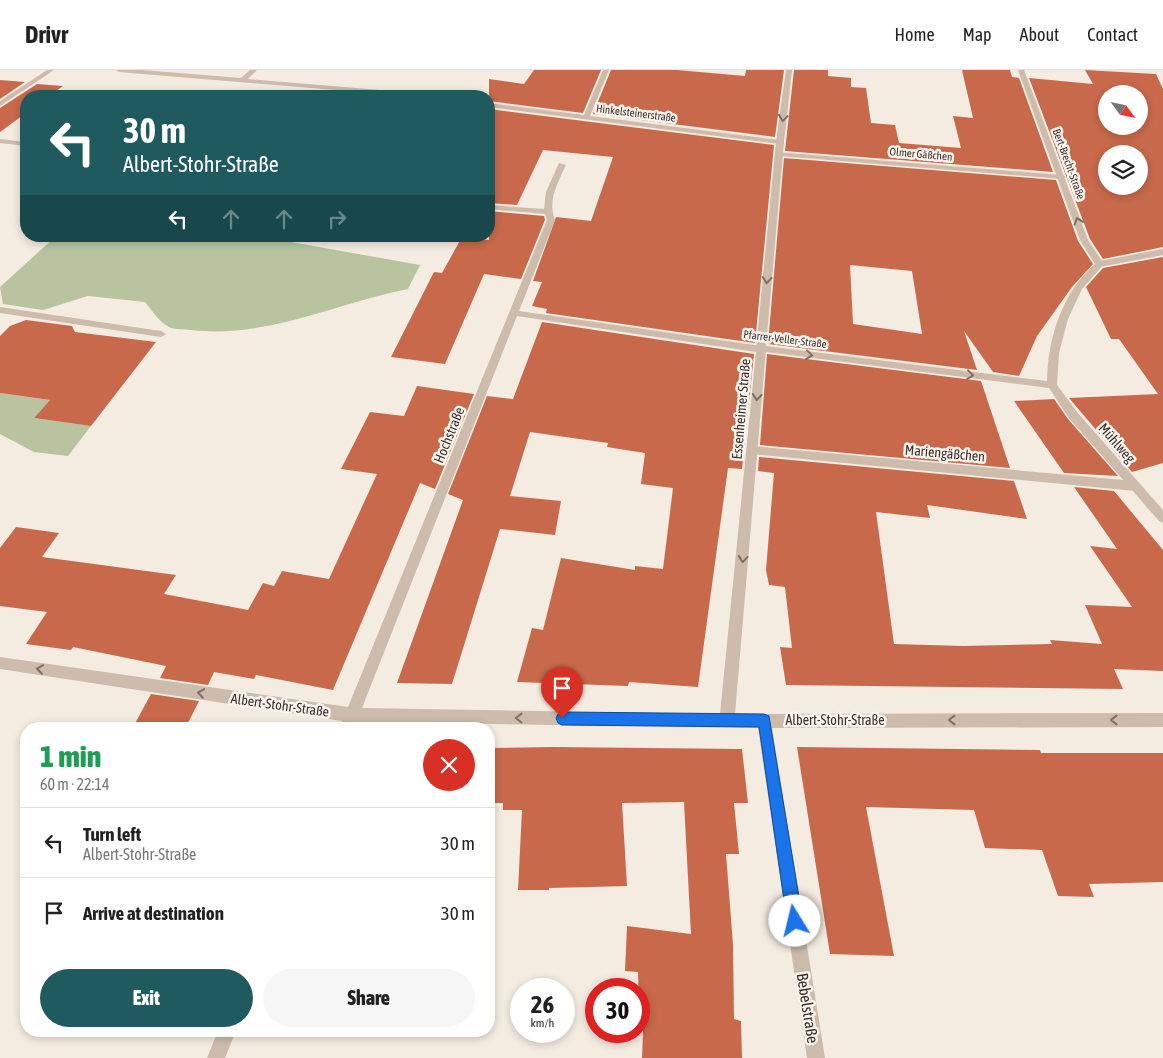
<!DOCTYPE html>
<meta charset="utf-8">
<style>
body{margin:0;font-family:"Asap Condensed",sans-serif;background:#f6f6f6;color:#222;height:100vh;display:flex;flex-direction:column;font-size:19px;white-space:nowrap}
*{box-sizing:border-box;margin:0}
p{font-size:16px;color:#767676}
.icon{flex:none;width:28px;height:28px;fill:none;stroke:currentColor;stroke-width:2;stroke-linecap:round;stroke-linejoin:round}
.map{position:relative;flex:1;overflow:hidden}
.details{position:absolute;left:20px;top:652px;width:475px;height:315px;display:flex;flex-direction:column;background:#fff;border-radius:20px;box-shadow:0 2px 8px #0003}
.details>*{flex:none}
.hud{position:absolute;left:20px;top:20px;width:475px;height:152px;border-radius:20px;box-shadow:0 2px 8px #0003;background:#1f5a5e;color:#fff;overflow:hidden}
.needle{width:32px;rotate:123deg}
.fabs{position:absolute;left:1098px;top:15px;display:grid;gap:10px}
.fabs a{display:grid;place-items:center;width:50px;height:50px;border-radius:50%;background:#fff;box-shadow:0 2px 8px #0003;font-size:25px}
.speed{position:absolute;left:510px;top:908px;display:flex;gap:10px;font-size:25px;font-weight:700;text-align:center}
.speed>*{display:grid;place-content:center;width:65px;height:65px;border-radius:50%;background:#fff;box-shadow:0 2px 8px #0003;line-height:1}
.speed small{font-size:12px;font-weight:400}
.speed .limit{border:8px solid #d22;background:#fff;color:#111}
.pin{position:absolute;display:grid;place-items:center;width:42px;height:42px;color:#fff;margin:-51px -21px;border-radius:50% 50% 50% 0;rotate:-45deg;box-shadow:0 0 5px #0007}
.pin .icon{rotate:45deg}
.me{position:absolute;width:55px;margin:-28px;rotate:351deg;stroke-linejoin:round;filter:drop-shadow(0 0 4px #0008)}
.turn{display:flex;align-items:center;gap:18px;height:105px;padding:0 20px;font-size:22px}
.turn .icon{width:65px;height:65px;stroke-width:2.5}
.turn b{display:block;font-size:35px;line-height:42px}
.lanes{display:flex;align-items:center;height:48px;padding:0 20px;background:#0003;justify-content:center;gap:25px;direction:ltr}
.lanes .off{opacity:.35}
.round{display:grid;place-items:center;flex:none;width:52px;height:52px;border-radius:26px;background:#f6f6f6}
.overview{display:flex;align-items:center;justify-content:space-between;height:85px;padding:0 20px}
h1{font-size:30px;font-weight:800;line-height:38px;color:#1e9e55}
.cta{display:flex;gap:10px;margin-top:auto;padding:10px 20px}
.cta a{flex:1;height:58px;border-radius:30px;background:#1f5a5e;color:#fff;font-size:20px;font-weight:800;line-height:58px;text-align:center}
.cta a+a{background:#f6f6f6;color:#222}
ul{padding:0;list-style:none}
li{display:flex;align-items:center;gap:15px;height:70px;padding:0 20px;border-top:1px solid #e0e0e0}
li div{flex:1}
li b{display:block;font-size:19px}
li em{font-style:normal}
header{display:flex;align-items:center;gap:30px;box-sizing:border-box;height:70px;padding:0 25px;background:#fff;border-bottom:1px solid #e0e0e0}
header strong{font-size:24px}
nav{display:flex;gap:28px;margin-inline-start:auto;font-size:18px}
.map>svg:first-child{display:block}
</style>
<header>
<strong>Drivr</strong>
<nav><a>Home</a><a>Map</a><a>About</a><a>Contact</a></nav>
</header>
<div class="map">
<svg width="1163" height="988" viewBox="0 0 1163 988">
<rect width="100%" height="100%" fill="#f4ebe1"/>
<!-- green -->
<g fill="#b8c4a0">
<path d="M56,166H240L291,172L420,195L408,219C336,233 267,269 191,260C185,259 174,260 169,257C160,253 151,239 145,232L88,226L43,240L3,234L0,217Z"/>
<polygon points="0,323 50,330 34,348 91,356 68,386 34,382 0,364"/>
</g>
<!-- building -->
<g fill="#c8694b" fill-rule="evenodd">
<polygon points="534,0 601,0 583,43 489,31 489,9 524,14"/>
<polygon points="611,0 677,0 745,6 746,0 784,0 775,67 593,44"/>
<polygon points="794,0 828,0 828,6 851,8 851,17 866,18 871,53 895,55 899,73 961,78 953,46 973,48 962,0 1010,0 1012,7 1019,8 1053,102 785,81"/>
<path d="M1085,0L1156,4L1163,19V177L1103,189L1090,169L1029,8L1093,14ZM1106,24H1139V56H1106ZM1106,84H1139V116H1106Z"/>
<polygon points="0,10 25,12 0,29"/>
<polygon points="37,14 63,16 49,26 26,26 26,43 0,62 0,38"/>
<polygon points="489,39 774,75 755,273 546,243 547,239 532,236 542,212 533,211 556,147 591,151 613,87 543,80 517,135 489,133"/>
<path d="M784,88L1056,110L1078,171L1093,194L1072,217L1037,266L1019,306L993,302L964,261L977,300L768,274ZM850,195L912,201L922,264L853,254Z"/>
<polygon points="489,141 544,146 545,150 521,209 484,204 445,294 391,287 434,202 442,203 462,167 489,170"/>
<polygon points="1163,187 1163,393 1132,402 1069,328 1158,324 1119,269 1111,269 1086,217 1103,198"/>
<polygon points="26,250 72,256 75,262 156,272 91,356 34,348 50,330 0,323 0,266 10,256"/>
<polygon points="542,252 754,284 742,399 728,398 698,617 629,612 628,616 517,612 532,558 543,560 561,488 635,500 635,496 663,499 673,418 641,414 645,383 607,377 608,373 530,362 510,426 561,431 555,465 500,459 452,614 397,613 463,430 448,424 487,326 513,329"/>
<polygon points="767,284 981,311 1010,398 760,375"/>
<polygon points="417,316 474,324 435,419 420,413 333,620 256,605 254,609 214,602 208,615 160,608 166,596 73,577 71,580 26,574 47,542 0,536 0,478 16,457 59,463 42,487 176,505 164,524 248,540 263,513 274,516 282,501 329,509 377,404 341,399 370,342 404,346"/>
<polygon points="1054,329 1068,349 1118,406 1064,403 1014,331"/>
<polygon points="759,387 1014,411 1027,449 927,435 930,448 876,442 894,574 963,576 1052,574 1050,570 1102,574 1085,535 1132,537 1090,476 1117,479 1074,417 1114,421 1163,480 1163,601 1114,599 1123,619 786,615 780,577 792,578 785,517 769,515 766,500 774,403 758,401"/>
<polygon points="151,624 199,631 185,659 132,659"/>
<polygon points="553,677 742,679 748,733 734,733 739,784 726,784 733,875 734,949 741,951 742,988 642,988 644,938 639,937 638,902 625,901 627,856 691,864 684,732 622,733 627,816 549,818 549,820 518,820 522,740 503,740 503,733 489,733 489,678"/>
<polygon points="797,677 1040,680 1041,683 1163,683 1163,812 1089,814 1094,827 1058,826 1042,780 985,778 974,740 866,737 894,886 830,884"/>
</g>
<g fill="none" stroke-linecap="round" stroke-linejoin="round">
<!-- service -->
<g fill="#cdbbac" fill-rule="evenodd">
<polygon points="47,0 54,0 0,36 0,31"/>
<polygon points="0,69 26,72 26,76 0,73"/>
<polygon points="776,82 1062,105 1066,107 1062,109 779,86 776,86"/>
<polygon points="0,237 161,261 166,264 161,267 0,243"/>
<polygon points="752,376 1135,411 1141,416 1135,421 752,384 746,380"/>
</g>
<!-- minor -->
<g fill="#cdbbac" fill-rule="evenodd">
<polygon points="116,0 142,0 241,8 250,0 257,0 248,9 428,24 431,26 407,26 119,2"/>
<polygon points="603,0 609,0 590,46 780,70 784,72 780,74 489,37 489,33 584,45"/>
<path d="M559,93L566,95C558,113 547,130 555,150L519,241L761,276L766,279L735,644L1163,643V657L772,658L825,988H807L758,658L356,652L353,659H339L342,651L0,599V587L348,637L547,150L545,144L489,139V135L544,139L546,122ZM517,246L756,282L720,644L362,638Z"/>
<polygon points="1163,179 1163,185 1100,197 1096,194 1100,191"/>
<polygon points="218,961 236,961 225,988 207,988"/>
</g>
<!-- tertiary -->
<path fill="#cdbbac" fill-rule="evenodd" d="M786,0H792L784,72L766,276L1047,311C1048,267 1062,223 1095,194L1080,170L1018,0H1024L1088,170L1104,194L1082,219L1068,249L1059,283L1057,315L1077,342L1163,440V453L1159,451L1069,348L1049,318L758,281L756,279L776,72Z"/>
</g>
<!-- one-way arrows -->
<defs><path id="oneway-chevron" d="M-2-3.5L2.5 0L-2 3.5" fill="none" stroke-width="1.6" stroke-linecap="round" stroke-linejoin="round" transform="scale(1.25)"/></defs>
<g stroke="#7d6f65">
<use href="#oneway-chevron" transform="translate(783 48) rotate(98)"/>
<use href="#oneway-chevron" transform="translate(1078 151) rotate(-109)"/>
<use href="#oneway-chevron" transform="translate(767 210) rotate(95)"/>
<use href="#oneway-chevron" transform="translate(809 285) rotate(7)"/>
<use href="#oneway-chevron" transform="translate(970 305) rotate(7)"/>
<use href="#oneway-chevron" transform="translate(757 327) rotate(95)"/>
<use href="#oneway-chevron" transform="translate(743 489) rotate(95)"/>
<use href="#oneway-chevron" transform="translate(40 599) rotate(-172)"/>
<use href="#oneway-chevron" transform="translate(201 623) rotate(-172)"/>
<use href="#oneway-chevron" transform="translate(519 648) rotate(-179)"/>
<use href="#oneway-chevron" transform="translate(952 650) rotate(180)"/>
<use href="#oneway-chevron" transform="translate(1114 650) rotate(180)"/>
</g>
<!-- route -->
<polygon fill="#1a73e8" stroke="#114b97" points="562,642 764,644 769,646 803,851 800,857 795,859 790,857 787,851 759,657 562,655 558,653 556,648 558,644"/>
<g text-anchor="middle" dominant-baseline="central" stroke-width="5" stroke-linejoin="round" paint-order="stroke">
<!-- far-street labels -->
<g font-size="11" fill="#3b302b" stroke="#fbf5ee">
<text transform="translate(636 43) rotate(7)">Hinkelsteinerstraße</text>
<text transform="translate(921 84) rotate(5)">Olmer Gäßchen</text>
<text transform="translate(1069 94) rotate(70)">Bert-Brecht-Straße</text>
<text transform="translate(785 269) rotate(7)">Pfarrer-Veller-Straße</text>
</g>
<!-- street labels -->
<g font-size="14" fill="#3b302b" stroke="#fbf5ee">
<text transform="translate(741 339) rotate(-85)">Essenheimer Straße</text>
<text transform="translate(449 365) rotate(-68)">Hochstraße</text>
<text transform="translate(1117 373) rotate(49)">Mühlweg</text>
<text transform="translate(945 383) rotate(5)">Mariengäßchen</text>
<text transform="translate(280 635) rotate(8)">Albert-Stohr-Straße</text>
<text x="835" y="650">Albert-Stohr-Straße</text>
</g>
<!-- near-street labels -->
<g font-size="16" fill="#3b302b" stroke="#fbf5ee">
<text transform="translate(808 938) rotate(81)">Bebelstraße</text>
</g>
</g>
</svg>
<div class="fabs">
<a><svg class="needle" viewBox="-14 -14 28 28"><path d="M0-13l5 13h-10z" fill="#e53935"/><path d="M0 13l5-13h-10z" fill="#767676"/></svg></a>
<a><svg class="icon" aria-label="layers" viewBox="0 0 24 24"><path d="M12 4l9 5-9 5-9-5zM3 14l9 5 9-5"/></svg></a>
</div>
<div class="speed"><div>26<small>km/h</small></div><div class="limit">30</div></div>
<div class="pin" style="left:562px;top:648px;background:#d93025"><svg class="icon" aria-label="arrive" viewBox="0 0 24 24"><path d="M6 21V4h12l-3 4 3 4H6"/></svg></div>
<svg class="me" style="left:795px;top:851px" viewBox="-20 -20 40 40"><circle r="19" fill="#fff"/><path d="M0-13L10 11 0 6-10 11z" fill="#1a73e8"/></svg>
<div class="hud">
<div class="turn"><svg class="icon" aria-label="left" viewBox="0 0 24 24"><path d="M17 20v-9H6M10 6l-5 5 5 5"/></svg><div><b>30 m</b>Albert-Stohr-Straße</div></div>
<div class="lanes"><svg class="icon" aria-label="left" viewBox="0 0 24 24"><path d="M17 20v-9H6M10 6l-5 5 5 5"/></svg><svg class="icon off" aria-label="ahead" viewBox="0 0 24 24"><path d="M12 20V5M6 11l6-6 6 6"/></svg><svg class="icon off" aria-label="ahead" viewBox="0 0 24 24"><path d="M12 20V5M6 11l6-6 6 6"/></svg><svg class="icon off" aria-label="right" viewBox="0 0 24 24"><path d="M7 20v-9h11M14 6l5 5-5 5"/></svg></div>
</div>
<section class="details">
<div class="overview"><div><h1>1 min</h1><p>60 m · 22:14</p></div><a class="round" style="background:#d93025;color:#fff"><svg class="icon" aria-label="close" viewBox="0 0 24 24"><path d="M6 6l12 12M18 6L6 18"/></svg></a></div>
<ul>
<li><svg class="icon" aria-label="left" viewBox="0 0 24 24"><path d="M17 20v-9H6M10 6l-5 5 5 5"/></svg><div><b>Turn left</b><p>Albert-Stohr-Straße</p></div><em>30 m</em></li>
<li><svg class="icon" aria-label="arrive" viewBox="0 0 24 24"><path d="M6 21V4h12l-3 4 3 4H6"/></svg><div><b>Arrive at destination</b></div><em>30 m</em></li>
</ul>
<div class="cta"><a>Exit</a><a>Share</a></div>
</section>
</div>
